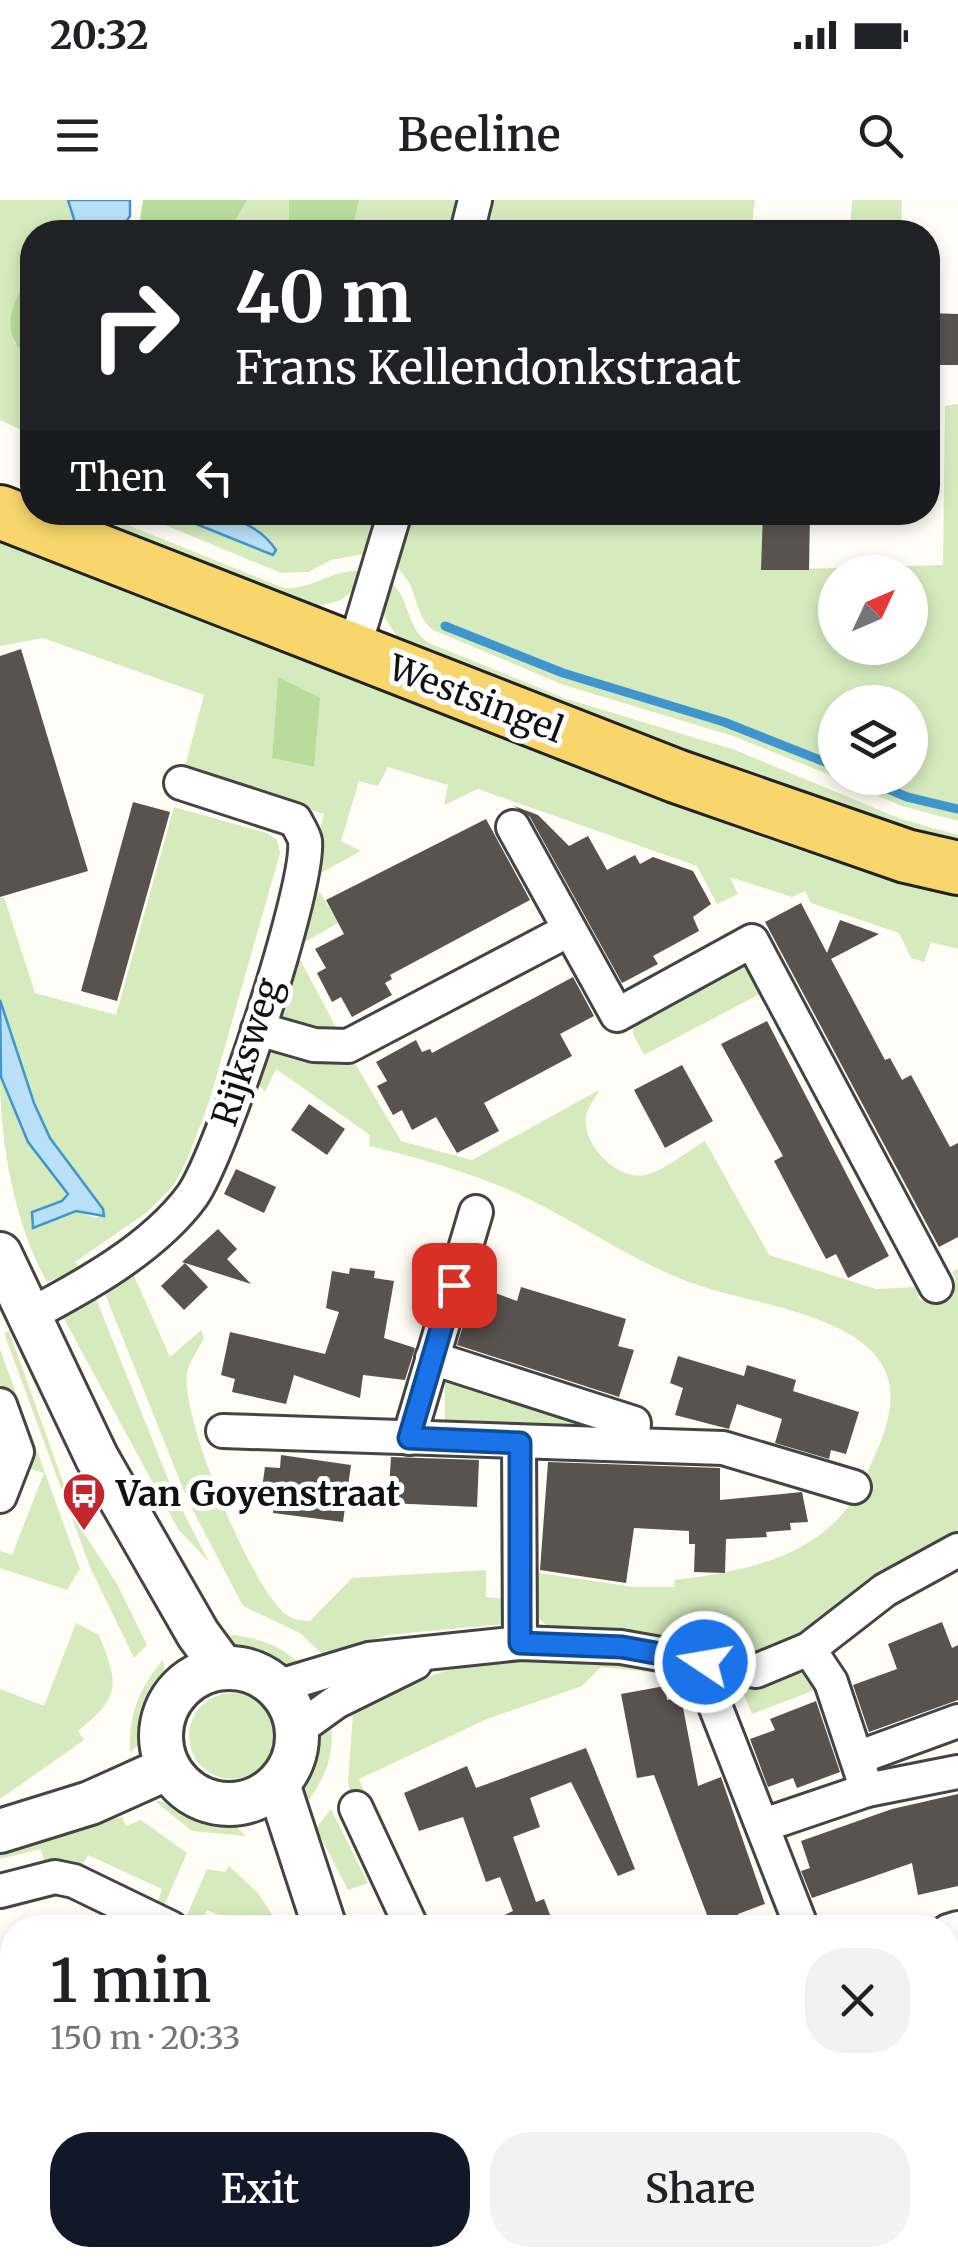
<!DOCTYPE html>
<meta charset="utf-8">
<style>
body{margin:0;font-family:Merriweather,serif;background:#f2f2f2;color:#202124;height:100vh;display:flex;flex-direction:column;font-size:38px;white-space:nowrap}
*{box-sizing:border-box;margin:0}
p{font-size:32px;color:#757577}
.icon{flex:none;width:55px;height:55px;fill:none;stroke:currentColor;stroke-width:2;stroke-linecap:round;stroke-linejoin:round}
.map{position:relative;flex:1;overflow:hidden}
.sheet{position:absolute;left:0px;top:1715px;width:960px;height:352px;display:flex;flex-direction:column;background:#fff;border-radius:40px 40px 0 0;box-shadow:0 5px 15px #0003}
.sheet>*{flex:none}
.top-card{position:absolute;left:20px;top:20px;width:920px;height:305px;border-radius:40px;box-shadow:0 5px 15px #0003;background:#202124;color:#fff;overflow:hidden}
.needle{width:65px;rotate:46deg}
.controls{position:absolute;left:818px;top:355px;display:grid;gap:20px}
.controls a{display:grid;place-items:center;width:110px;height:110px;border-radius:50%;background:#fff;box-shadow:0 5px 15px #0003;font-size:50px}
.pin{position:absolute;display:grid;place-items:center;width:85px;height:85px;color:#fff;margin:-42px;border-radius:20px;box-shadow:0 5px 15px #0006}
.me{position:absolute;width:110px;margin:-55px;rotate:282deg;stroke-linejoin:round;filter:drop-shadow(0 0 8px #0008)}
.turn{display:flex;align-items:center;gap:35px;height:210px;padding:0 50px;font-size:45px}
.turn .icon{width:130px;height:130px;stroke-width:2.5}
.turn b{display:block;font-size:70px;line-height:85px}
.then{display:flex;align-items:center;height:95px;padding:0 50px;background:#0003;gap:20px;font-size:38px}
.round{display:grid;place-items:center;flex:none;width:105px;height:105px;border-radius:40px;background:#f2f2f2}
.overview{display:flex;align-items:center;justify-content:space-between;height:170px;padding:0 50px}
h1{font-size:60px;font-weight:600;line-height:75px}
.cta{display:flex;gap:20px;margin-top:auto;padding:20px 50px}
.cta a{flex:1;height:115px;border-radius:40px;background:#111827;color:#fff;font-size:40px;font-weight:600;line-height:115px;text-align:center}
.cta a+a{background:#f2f2f2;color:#202124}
.status{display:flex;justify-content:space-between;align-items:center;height:70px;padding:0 50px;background:#fff;direction:ltr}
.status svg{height:28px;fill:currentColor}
header{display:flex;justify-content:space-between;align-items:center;height:130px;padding:0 50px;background:#fff;font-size:45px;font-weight:600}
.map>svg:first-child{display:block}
</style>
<div class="status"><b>20:32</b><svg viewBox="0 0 49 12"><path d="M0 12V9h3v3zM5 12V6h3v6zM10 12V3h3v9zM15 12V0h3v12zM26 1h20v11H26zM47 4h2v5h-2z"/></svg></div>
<header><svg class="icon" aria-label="menu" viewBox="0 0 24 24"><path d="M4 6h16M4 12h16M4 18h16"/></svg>Beeline<svg class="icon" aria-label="search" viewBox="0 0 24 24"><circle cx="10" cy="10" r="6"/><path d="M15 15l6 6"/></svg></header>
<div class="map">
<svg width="958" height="2066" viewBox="0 0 958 2066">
<rect width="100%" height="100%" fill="#fffdf5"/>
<!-- green -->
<g fill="#d5ebbd" fill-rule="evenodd">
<polygon points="0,0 68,0 78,32 32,32 32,73 21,89 14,143 32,150 32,235 0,220"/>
<polygon points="247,0 289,0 289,32 229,32"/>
<polygon points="359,0 467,0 458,32 352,32"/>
<polygon points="483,0 755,0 751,32 475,32"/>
<polygon points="852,0 902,0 901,32 850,28"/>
<path d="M958,204V621L902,606L836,578H910V502H835V577L733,536L564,485L433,430C412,414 421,387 394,365L405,313L763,312L762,370L943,365L945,206ZM835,372H910V448H835Z"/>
<path d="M63,313H98L284,388C313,390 333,368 362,371L361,384L341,400L312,408Z"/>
<polygon points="136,313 169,313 273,354 269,340 221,313 384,313 369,353 331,360 308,372 281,373"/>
<path d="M0,336L444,514L958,684V749L931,742L924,762L911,758L899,733L811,703L805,691L792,697L730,677L738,694L717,704L697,666L478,589L444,605L448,585L388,567L378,586L359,581L341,641L361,651L306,681L324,614L184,570L204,495L43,438L0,446ZM278,478L315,543L314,567L272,558Z"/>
<path d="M387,379C411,395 404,427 429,443L567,499L735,550L901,619L958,635V652L402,445L384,416Z"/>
<path d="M174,607L267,633L277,640L280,653L210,899L187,960L174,985L146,1013L75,1062L80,1069L47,1082C14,1023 0,942 0,875L28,942L67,991L62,1001L31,1012L32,1028L76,1011L96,1018L105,1012L50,938L23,872L0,800V698L4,697L35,793L116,815Z"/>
<polygon points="320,692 338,723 294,748 340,835 333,836 285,822 274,806 299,708"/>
<polygon points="740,763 750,766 769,789 644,855 633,834 633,820"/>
<path d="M274,852L331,863L353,860L401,941L472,960L599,890C596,898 587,907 586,917C582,946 620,984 649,974C668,968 688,951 705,941L769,1055L876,1089L915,1087L919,1099L932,1104L953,1092L956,1078L952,1072L958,1069V1338L803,1435L757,1456L548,1427L536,1415L533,1372L633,1387H674L675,1380C751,1370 830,1356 865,1278C880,1243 904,1200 881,1163C849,1112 744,1103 689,1082C627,1059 574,1019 514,992C468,972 417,957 369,946L370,935L276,869L265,892L253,878L266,856Z"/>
<path d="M131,1069L170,1157L201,1130L204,1138C199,1148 189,1162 187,1173C180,1216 252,1391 287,1415C294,1420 302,1421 310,1421L352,1378L486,1370V1397L508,1399L504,1424L387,1435L323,1455L300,1433L243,1406L188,1301L103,1089Z"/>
<polygon points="93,1091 174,1294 209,1362 178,1329 62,1115"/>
<polygon points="9,1131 78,1324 117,1384 147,1445 134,1458 90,1367 4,1133"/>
<polygon points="0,1149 80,1369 67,1390 0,1368 0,1351 12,1355 44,1273 20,1266 22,1230 0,1184"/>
<polygon points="445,1177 597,1222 599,1229 445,1226"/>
<path d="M76,1423L99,1435C119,1485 121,1496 78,1531L84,1540L0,1599V1489L44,1506Z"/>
<path d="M236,1435C267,1440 286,1449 308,1471C275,1471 240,1458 215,1436Z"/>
<polygon points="518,1457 613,1460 769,1481 805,1472 823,1487 752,1514 743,1493 668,1474 601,1467 582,1486 487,1519 359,1579 365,1593 352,1599 348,1583 353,1513 365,1507 362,1500 448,1470"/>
<path d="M163,1460C169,1493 154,1530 130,1553C128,1515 139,1488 163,1460Z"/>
<circle cx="232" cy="1536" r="43"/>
<path d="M330,1518C337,1556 323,1585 298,1613L297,1586Z"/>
<path d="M155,1601C187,1603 224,1613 246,1636L192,1631Z"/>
<polygon points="331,1609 368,1683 348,1690 316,1628"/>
<polygon points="122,1617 126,1626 141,1620 187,1653 162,1710 156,1707 162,1689 88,1655 78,1673 46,1668 41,1649 0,1659 0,1649"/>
<polygon points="229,1666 258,1693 280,1727 248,1727 207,1710 200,1727 191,1725 187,1715 207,1669 225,1672"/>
</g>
<!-- forest -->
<g fill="#b9dc9c">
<polygon points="143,0 247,0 229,32 138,32"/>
<polygon points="289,0 359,0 352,32 289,32"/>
<path d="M32,73V150L19,148C0,123 16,96 32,73Z"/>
<polygon points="278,477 320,498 314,567 272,558"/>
</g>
<!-- water -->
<g fill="#b9e0f7" stroke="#3f96cf" stroke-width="2.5">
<polygon points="68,0 130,0 130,16 119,32 78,32"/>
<path d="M169,313C207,312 252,314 276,350L273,355Z"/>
<polygon points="0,800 34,903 50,938 103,1009 104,1016 76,1011 33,1028 32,1012 62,1001 68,994 28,942 1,877"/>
</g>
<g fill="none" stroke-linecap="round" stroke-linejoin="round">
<!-- stream -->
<g stroke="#3f96cf" stroke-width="9">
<polyline points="445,426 563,473 724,522 835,566"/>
<polyline points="862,578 907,597 958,609"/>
</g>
</g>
<!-- building -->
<g fill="#5a524d">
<polygon points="929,113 958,114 958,165 930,165"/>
<polygon points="763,312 810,312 809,370 761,370"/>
<polygon points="21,449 88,671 0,697 0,456"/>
<polygon points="133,602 170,612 117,801 81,791"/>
<polygon points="514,606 538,615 569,646 588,636 607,670 635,655 640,664 653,657 693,671 711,704 693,717 699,731 653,756 658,764 622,783 530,617"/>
<polygon points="486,619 530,700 390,775 392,779 385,783 392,795 352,817 341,797 332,802 317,773 326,768 315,749 344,734 326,700"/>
<polygon points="801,703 827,753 840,720 879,734 831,759 885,860 890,858 902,880 911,875 950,947 958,943 958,1037 939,1047 765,722"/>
<polygon points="573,777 594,816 560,834 572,856 484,903 499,931 457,953 436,917 412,930 402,910 393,915 377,886 387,881 376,862 416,840 422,852 430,849 432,853"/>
<polygon points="767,821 889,1056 848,1078 836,1054 826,1059 774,961 783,956 721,844"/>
<polygon points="682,865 713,921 665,948 634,890"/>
<polygon points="309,904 345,929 327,955 291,930"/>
<polygon points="236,969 276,987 264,1013 224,994"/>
<polygon points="218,1029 237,1049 227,1059 251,1084 182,1062"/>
<polygon points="185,1063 208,1087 184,1110 161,1086"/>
<polygon points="350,1068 375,1071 374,1078 394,1081 384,1138 415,1148 405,1180 363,1175 360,1198 294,1175 286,1204 232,1192 235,1179 221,1175 230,1132 325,1154 339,1112 326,1108 332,1071 349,1074"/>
<polygon points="521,1087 626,1119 618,1146 634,1150 619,1197 457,1145 471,1100 486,1105 490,1091 517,1101"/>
<polygon points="678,1156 744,1176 747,1165 796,1180 793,1191 859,1212 846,1254 831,1250 829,1259 775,1243 782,1219 737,1204 729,1229 675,1215 683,1188 670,1183"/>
<polygon points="281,1255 351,1265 343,1322 273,1313 276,1297 261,1295 265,1267 280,1268"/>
<polygon points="391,1257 479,1260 477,1307 388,1303"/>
<polygon points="548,1262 720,1268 720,1300 802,1292 808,1322 790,1323 791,1330 766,1332 767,1337 726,1339 725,1373 694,1372 695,1344 689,1344 689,1331 634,1328 626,1383 540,1370"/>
<polygon points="942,1422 952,1448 958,1445 958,1500 869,1532 853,1485 897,1469 888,1444"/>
<polygon points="665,1486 667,1500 681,1497 698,1586 721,1577 765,1704 738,1714 743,1728 712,1728 654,1575 637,1578 621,1494"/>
<polygon points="816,1501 840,1572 797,1588 793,1578 768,1587 750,1539 775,1530 770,1519"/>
<polygon points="586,1548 635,1669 618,1676 571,1582 530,1598 540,1627 513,1637 536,1702 544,1699 555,1728 476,1728 513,1711 500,1677 486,1682 463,1617 419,1631 404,1593 467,1566 476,1588"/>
<polygon points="958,1594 958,1686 918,1695 912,1663 812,1698 801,1671 810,1668 801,1641 892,1609"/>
</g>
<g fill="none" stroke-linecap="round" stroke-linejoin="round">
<!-- minor casing -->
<g stroke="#444" stroke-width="38">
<g id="minor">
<polyline points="467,32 475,0"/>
<polyline points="353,452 395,312"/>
<polyline points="513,627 617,815 752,741 936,1086"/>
<polyline points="258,829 314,845 348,846 569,730"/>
<path d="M26,1117C83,1087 153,1049 192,996C221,956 310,688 305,641C304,635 298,626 295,620L181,583"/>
<polyline points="432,1158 634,1223 632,1244"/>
<polyline points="0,1205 17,1252 0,1296"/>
<polyline points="223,1231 723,1248 854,1287"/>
<polyline points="409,1238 476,1012"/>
<polyline points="519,1243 520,1443"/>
<polyline points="276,1487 369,1459 520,1443 621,1447 756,1471 809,1449 885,1390 958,1350"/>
<polyline points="714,1503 802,1728"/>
<polyline points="297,1530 336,1502 415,1463"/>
<polyline points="857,1558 958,1521"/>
<polyline points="867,1590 958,1572"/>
<polyline points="356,1608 412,1728"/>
<polyline points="764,1625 867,1590 831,1482 809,1449"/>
<polyline points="0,1691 55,1677 74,1681 171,1728"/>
<polyline points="948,1731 958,1728"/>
<polyline points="0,2020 12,2017"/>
<polyline points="84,2055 89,2066"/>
<polyline points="407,2055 412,2066"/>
</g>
</g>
<!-- tertiary casing -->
<g stroke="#444" stroke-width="48">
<g id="tertiary">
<polyline points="0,1054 97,1258 198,1434 223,1468"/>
<circle cx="229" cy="1536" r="68"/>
<polyline points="278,1584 325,1728"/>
<polyline points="0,1631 90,1603 168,1568"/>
<polyline points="485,2055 491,2066"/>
</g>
</g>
<!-- primary casing -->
<g stroke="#222" stroke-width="58">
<polyline id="primary" points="0,312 676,576 906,656 958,668"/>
</g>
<!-- minor -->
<use href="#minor" stroke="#fff" stroke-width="32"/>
<!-- tertiary -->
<use href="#tertiary" stroke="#fff" stroke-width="42"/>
<!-- primary -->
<use href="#primary" stroke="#f9d66b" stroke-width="52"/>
</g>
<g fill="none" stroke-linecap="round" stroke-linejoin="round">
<!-- route casing -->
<g stroke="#114b97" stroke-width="25">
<polyline id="route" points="454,1085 409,1238 520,1243 520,1443 622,1447 705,1462"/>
</g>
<!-- route -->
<use href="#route" stroke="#1a73e8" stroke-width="18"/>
</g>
<!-- icons -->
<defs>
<g id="bus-pin" transform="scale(2.25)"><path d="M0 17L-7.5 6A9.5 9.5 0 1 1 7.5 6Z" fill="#c4262e" stroke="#fff"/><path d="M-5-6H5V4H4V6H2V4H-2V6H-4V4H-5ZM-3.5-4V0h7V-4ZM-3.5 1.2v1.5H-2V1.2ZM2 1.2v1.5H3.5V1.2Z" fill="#fff"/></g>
</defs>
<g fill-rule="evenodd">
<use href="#bus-pin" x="84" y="1294"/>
</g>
<g text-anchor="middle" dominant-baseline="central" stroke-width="10" stroke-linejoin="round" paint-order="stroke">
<!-- street labels -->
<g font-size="35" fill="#111" stroke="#fff">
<text transform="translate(476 499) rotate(21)">Westsingel</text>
<text transform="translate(247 852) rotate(-72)">Rijksweg</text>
</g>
<!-- poi labels -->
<g font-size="35" font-weight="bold" fill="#111" stroke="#fff" text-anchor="start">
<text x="116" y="1294">Van Goyenstraat</text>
</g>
</g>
</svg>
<div class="controls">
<a><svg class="needle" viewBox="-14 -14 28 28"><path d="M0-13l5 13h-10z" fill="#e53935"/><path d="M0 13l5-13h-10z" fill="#757577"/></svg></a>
<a><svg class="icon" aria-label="layers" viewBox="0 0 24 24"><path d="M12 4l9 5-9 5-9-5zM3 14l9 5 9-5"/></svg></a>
</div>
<div class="pin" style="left:454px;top:1085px;background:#d93025"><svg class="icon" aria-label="arrive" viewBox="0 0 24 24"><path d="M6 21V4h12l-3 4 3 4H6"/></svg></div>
<svg class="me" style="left:705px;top:1462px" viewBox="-20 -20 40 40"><circle r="17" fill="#1a73e8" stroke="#fff" stroke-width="3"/><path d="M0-11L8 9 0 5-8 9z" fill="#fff"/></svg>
<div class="top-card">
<div class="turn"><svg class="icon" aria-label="right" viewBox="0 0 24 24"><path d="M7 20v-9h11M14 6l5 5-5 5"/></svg><div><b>40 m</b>Frans Kellendonkstraat</div></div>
<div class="then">Then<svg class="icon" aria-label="left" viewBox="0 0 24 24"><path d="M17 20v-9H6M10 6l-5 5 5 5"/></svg></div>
</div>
<section class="sheet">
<div class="overview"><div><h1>1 min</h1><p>150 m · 20:33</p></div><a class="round"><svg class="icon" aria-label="close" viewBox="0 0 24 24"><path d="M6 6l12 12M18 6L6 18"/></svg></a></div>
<div class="cta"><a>Exit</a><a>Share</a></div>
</section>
</div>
